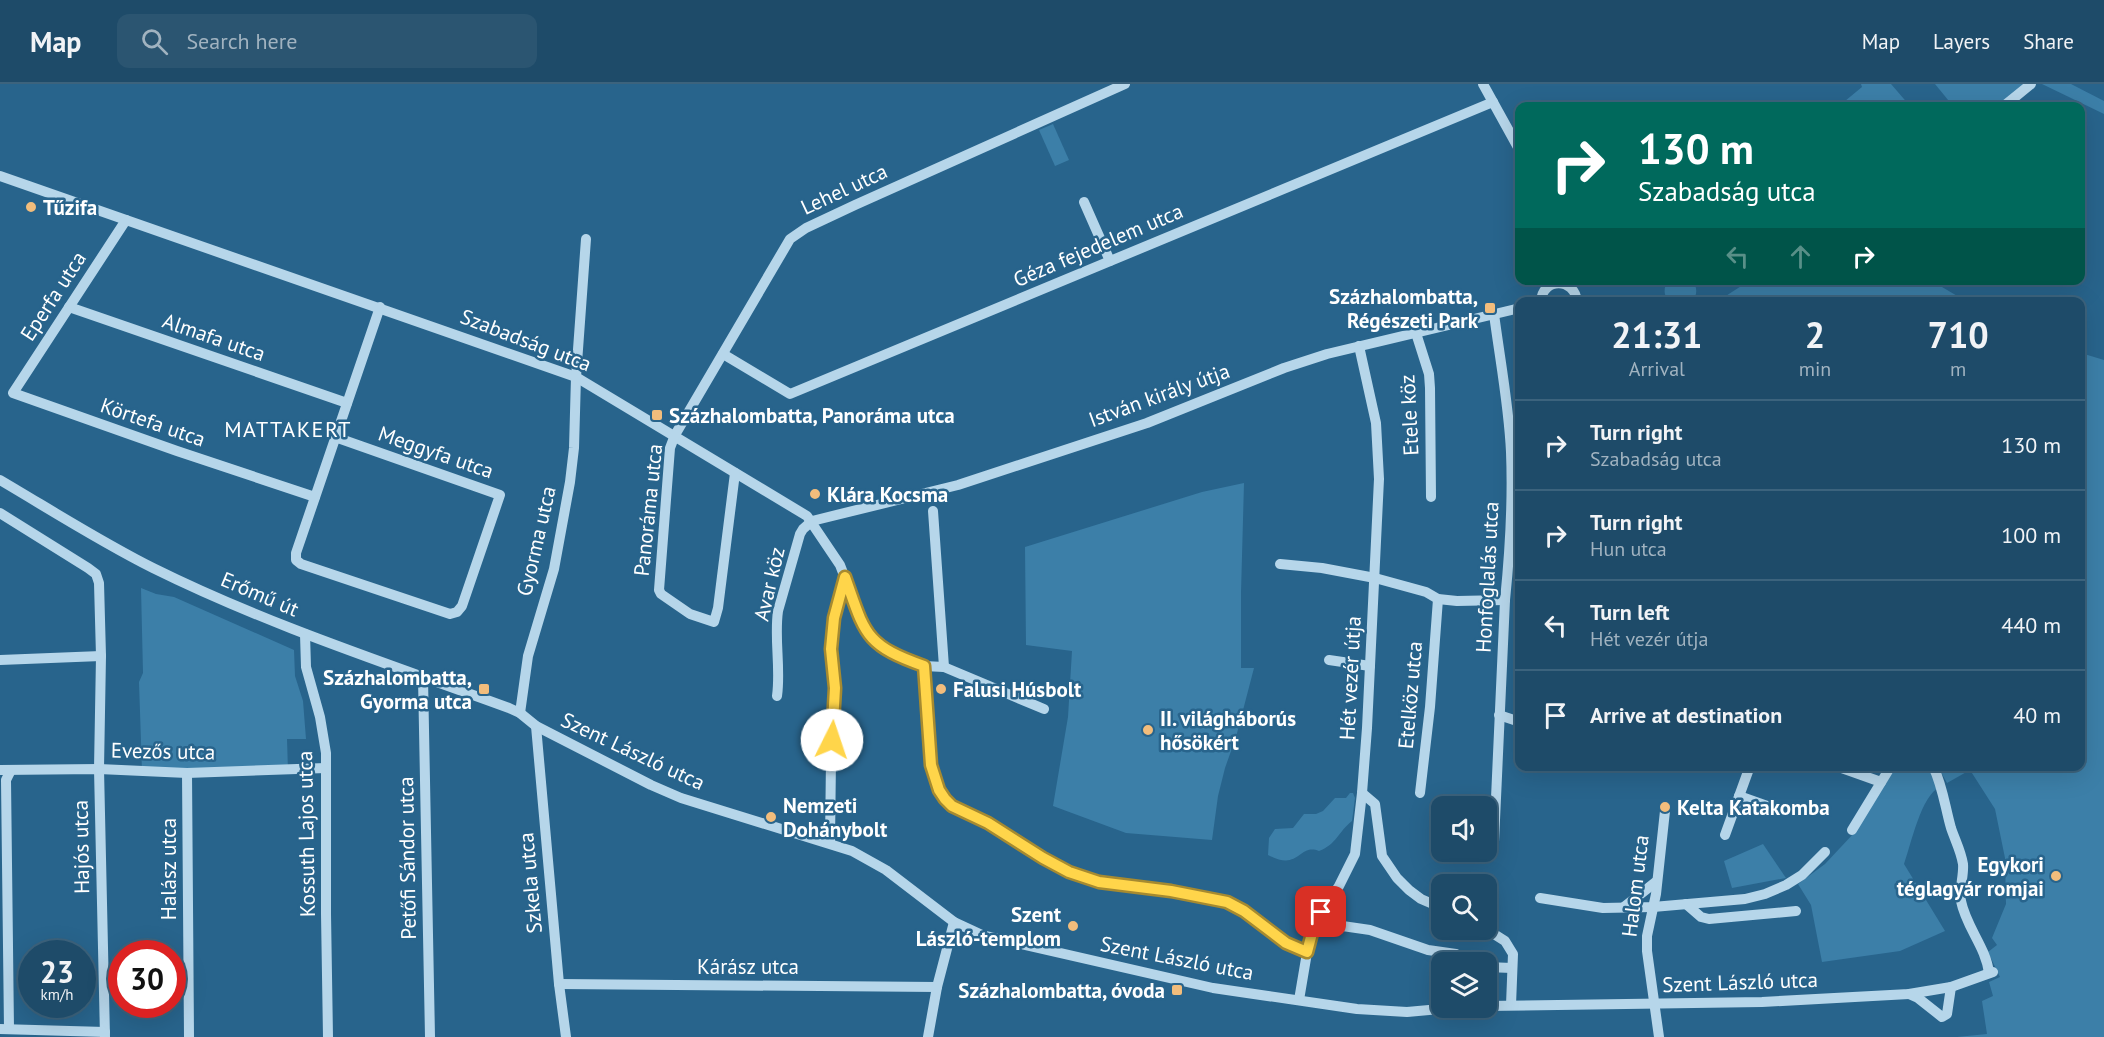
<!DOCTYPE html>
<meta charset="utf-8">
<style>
body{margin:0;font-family:"PT Sans",sans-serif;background:#2b5571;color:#f1f3f6;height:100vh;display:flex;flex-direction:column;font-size:22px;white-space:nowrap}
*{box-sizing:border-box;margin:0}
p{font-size:20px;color:#a1b3c0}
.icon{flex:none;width:33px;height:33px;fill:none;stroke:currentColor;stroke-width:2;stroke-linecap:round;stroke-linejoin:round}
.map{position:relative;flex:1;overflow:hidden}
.details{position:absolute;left:1515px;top:213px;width:570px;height:474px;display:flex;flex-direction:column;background:#1e4b69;border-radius:12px;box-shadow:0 6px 24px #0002,0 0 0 2px #3c637d}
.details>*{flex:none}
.guide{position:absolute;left:1515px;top:18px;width:570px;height:183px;border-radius:12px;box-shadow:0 6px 24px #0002,0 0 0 2px #3c637d;background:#00695c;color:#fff;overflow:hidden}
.tools{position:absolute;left:1431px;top:712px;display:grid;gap:12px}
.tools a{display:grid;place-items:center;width:66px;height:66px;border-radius:12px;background:#1e4b69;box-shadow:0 6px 24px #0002,0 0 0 2px #3c637d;font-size:30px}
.speed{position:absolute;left:18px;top:856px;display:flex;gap:12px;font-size:30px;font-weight:700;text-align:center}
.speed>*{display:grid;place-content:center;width:78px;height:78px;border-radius:50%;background:#1e4b69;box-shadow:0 6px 24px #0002,0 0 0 2px #3c637d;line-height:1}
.speed small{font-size:15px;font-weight:400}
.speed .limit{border:9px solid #d22;background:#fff;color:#111}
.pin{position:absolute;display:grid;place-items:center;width:51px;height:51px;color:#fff;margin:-26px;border-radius:12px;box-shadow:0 3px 9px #0006}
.me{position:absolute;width:66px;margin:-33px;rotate:4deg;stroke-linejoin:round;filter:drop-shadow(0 0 4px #0008)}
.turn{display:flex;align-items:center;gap:21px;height:126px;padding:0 24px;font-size:27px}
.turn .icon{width:78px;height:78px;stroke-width:2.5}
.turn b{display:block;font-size:42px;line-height:51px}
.lanes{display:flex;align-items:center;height:57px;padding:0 24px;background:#0003;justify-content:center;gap:30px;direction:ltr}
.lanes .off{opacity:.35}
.eta{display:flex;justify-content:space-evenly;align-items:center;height:102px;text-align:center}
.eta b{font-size:36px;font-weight:700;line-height:42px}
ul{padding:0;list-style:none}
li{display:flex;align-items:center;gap:18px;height:90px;padding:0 24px;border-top:2px solid #3c637d}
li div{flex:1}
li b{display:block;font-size:22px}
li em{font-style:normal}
header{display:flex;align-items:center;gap:36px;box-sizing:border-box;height:84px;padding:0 30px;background:#1e4b69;border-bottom:2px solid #3c637d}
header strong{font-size:28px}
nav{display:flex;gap:33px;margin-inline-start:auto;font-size:21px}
.search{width:420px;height:54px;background:#2b5571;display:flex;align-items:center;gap:15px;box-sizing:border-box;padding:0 21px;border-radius:12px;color:#a1b3c0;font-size:22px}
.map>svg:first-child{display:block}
</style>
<header>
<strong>Map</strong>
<div class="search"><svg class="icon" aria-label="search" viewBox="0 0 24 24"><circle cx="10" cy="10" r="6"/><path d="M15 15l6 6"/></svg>Search here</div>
<nav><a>Map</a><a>Layers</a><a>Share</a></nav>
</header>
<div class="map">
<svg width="2104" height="953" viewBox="0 0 2104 953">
<rect width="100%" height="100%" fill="#28648c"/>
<!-- green -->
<g fill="#3c7fa8">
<polygon points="1861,0 1891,0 1910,22 1839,22 1862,3"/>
<polygon points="1935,0 2026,0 1999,22 1953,22"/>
<polygon points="2042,0 2071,0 2104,17 2104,30"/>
<polygon points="1053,40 1069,76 1055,82 1039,46"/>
<path d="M1667,197H1693C1697,204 1698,210 1692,217H1669C1663,211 1664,204 1667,197Z"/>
<polygon points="1749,197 1942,197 1942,203 1964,216 1963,218 1718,217"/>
<polygon points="2081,269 2104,276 2104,953 1957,953 1987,950 1982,917 1993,912 1989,898 2000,893 1988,868 1997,861 1992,854 2006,820 2005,774 1995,725 1970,686 1947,699 1938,683 2080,682"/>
<polygon points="1244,399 1241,509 1241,584 1254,584 1236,653 1225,684 1218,712 1212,756 1126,749 1053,722 1068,633 1072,567 1026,561 1025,463 1202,408"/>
<polygon points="141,504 156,510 174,513 294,566 295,592 303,617 306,655 287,655 288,687 142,687 139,598 143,589"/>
<path d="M1896,683H1931L1940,703C1921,711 1911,761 1904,780L1945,847L1900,867L1822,878L1811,821L1798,800L1825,780L1855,748Z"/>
<path d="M1350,709H1353L1355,714L1352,737C1338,748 1337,760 1319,767C1298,759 1300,788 1268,771L1269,754L1275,745L1293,744L1304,730H1316L1323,727L1335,714H1346Z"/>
<polygon points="1763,760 1786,794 1732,804 1724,777"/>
</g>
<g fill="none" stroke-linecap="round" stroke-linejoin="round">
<!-- minor -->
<g stroke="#b6d6ea" stroke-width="10">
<polyline points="1483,0 1520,67"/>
<polyline points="2004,22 2031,0"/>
<polyline points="0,92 576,293 807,432 840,481 865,546 878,560 899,573 924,582 944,583 1044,625"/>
<polyline points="1084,118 1110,177"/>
<polyline points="126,136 13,309 177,367 315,413"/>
<path d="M1541,218C1542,193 1575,193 1577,218"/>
<polyline points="69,223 347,319"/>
<path d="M1494,230C1500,276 1509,322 1511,368C1513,417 1510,467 1505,516L1494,758"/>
<polyline points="1416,249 1429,290 1430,304 1431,413"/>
<polyline points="723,270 790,310 1493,18"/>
<polyline points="335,353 500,411 462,522 457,528 450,530 301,480 296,476 296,469 380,223"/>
<polyline points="735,389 718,524 714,538 690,530 661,510 659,506 670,364 675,351 790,155 806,144 855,121 1125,0"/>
<path d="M0,396C51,426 101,458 153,484C268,541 389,580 509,624L520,629L536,642L651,701L681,714L852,767L886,786L954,838L982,851L1213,904L1357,925L1407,928L1451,924"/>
<polyline points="933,427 944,583"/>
<polyline points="0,429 88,484 96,490 99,499 101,572 99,685 105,953"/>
<polyline points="1280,480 1322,484 1375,494 1426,508 1438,515 1457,517 1505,516"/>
<polyline points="305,550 306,583 320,633 326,669 326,830 328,953"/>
<polyline points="0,576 101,572"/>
<polyline points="1329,576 1370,582"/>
<polyline points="924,582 931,681 939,706 945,715 952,722 988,739 1043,774 1069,788 1099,798 1171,807 1227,818 1244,827 1286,859 1307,869"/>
<polyline points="423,594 430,953"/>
<path d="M777,612C781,584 774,555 778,527L800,450L803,445L812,437L958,401L1147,339L1284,284L1327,270L1520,224"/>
<polyline points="520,629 528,572 554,485 570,398 574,364 576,293 586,155"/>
<polyline points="1499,631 1520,638"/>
<polyline points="536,642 559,900 566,953"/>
<polyline points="1836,682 1881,698"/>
<path d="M1933,682C1943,703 1945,723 1951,744C1955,756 1961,767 1963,780C1964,792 1959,804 1961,817C1966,843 1986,863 1989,889"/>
<polyline points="0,686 99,685 187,689 326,684"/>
<polyline points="187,689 189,953"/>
<polyline points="1362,709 1375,720 1382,772 1397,794 1409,806 1421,815 1442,824"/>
<polyline points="1420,709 1430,623 1438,515"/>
<polyline points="1739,712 1770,723"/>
<polyline points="1852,746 1891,682"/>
<polyline points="1725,751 1750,682"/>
<polyline points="830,759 831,674 835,604 831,565 834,534 845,493"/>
<polyline points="1540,814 1603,824 1653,823 1745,815 1765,810 1786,801 1802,791 1825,768"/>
<polyline points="1686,820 1701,833 1709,835 1796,827"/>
<polyline points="1624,823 1657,797"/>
<polyline points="1315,838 1370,846 1428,866 1456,870 1468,879"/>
<polyline points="1486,845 1505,857 1513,870 1511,921"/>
<polyline points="1486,883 1512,884"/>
<polyline points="559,900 937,903"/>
<polyline points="1909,910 1918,914 1942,933 1947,930 1951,903"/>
<polyline points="1299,916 1310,851 1315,838 1339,802 1355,770 1362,709 1367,644 1379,395 1376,339 1359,262"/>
<polyline points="1486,922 1762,918 1909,910 1951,903 1993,888"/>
<polyline points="0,945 105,948"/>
<polyline points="9,945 6,696 11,686"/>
<polyline points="928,953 937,903 954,838"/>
<polyline points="1659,953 1647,867 1647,852 1656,810 1665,727"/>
</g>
</g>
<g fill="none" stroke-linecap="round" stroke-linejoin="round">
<!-- route casing -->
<g stroke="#a68a30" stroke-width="15">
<path id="route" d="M832,656L835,604L831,565L834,534L845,493C865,549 864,561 924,582L931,681L939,706L945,715L952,722L988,739L1043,774L1069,788L1099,798L1171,807L1227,818L1244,827L1286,859L1307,868L1315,838L1321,828"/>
</g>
<!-- route -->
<use href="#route" stroke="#ffd54a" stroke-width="10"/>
</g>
<!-- markers -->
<g fill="#f2bd7c" stroke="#28648c" stroke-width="2">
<circle cx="31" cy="123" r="6"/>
<rect x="1484" y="218" width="12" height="12" rx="3"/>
<rect x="651" y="325" width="12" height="12" rx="3"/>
<circle cx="815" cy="410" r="6"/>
<rect x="478" y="599" width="12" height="12" rx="3"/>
<circle cx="941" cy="605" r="6"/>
<circle cx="1148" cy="646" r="6"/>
<circle cx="1665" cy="723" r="6"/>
<circle cx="771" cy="733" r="6"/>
<circle cx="2056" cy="792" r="6"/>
<circle cx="1073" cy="842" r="6"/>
<rect x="1171" y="900" width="12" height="12" rx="3"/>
</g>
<g text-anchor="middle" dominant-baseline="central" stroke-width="5" stroke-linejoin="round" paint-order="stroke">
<!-- street labels -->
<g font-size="21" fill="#fff" stroke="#28648c">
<text transform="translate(844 105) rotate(-25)">Lehel utca</text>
<text transform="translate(1098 161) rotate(-23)">Géza fejedelem utca</text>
<text transform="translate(53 212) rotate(-57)">Eperfa utca</text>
<text transform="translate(214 253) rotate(19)">Almafa utca</text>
<text transform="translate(526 256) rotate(21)">Szabadság utca</text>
<text transform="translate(1159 311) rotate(-20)">István király útja</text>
<text transform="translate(1409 331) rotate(-93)">Etele köz</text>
<text transform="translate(153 338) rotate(19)">Körtefa utca</text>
<text transform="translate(436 368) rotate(19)">Meggyfa utca</text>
<text transform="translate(648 426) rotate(-84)">Panoráma utca</text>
<text transform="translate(536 457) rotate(-77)">Gyorma utca</text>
<text transform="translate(1487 493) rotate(-87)">Honfoglalás utca</text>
<text transform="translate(769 500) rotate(-77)">Avar köz</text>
<text transform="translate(260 510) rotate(23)">Erőmű út</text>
<text transform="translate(1350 594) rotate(-87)">Hét vezér útja</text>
<text transform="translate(1410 611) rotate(-85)">Etelköz utca</text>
<text transform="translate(163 667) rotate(1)">Evezős utca</text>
<text transform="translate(633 667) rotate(25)">Szent László utca</text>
<text transform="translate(306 750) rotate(-91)">Kossuth Lajos utca</text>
<text transform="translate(81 763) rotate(-91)">Hajós utca</text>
<text transform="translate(407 774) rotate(-91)">Petőfi Sándor utca</text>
<text transform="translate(168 785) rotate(-90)">Halász utca</text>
<text transform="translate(530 799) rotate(-95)">Szkela utca</text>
<text transform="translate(1635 802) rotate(-83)">Halom utca</text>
<text transform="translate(1177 874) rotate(11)">Szent László utca</text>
<text x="748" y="882">Kárász utca</text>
<text transform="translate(1740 898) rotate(-2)">Szent László utca</text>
</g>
<!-- poi labels -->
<g font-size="21" font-weight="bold" fill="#fff" stroke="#28648c" text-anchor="start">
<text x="43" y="123">Tűzifa</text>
<text x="1478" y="212" text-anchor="end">Százhalombatta,<tspan x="1478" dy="24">Régészeti Park</tspan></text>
<text x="669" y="331">Százhalombatta, Panoráma utca</text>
<text x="827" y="410">Klára Kocsma</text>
<text x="472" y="593" text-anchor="end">Százhalombatta,<tspan x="472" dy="24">Gyorma utca</tspan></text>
<text x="953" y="605">Falusi Húsbolt</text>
<text x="1160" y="634">II. világháborús<tspan x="1160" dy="24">hősökért</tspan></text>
<text x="783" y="721">Nemzeti<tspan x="783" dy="24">Dohánybolt</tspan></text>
<text x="1677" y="723">Kelta Katakomba</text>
<text x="2044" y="780" text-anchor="end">Egykori<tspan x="2044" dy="24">téglagyár romjai</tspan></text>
<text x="1061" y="830" text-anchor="end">Szent<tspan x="1061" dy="24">László-templom</tspan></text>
<text x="1165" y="906" text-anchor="end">Százhalombatta, óvoda</text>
</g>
<!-- neighbourhood labels -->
<g font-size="22" letter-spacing="1.5" fill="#fff" stroke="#28648c">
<text x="288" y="345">MATTAKERT</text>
</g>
</g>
</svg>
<div class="tools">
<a><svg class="icon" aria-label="sound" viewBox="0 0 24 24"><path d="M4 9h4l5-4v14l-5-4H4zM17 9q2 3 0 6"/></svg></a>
<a><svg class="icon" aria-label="search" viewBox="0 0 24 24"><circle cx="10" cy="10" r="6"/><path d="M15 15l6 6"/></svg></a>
<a><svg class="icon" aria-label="layers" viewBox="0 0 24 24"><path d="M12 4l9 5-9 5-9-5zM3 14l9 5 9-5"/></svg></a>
</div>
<div class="speed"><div>23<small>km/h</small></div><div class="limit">30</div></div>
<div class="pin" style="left:1321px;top:828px;background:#d93025"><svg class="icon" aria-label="arrive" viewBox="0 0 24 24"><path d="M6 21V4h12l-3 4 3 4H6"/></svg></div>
<svg class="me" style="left:832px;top:656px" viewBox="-20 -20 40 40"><circle r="19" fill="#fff"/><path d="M0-13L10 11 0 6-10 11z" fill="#ffd54a"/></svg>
<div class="guide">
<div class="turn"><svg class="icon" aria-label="right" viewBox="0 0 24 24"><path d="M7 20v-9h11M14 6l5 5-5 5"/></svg><div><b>130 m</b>Szabadság utca</div></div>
<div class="lanes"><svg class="icon off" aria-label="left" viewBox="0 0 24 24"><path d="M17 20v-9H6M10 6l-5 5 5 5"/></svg><svg class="icon off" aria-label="ahead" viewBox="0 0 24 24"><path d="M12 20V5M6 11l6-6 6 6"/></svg><svg class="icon" aria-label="right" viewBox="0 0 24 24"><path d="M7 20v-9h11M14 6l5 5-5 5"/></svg></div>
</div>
<section class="details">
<div class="eta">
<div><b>21:31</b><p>Arrival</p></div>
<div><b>2</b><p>min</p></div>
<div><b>710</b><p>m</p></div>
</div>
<ul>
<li><svg class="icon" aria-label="right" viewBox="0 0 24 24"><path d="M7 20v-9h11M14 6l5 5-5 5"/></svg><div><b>Turn right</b><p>Szabadság utca</p></div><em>130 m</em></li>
<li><svg class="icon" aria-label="right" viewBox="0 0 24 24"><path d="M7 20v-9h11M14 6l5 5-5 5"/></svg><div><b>Turn right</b><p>Hun utca</p></div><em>100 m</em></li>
<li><svg class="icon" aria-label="left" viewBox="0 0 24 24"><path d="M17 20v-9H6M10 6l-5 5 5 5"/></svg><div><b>Turn left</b><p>Hét vezér útja</p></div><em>440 m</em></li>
<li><svg class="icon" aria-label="arrive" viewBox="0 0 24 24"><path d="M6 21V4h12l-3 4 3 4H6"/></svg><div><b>Arrive at destination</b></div><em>40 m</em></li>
</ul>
</section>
</div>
